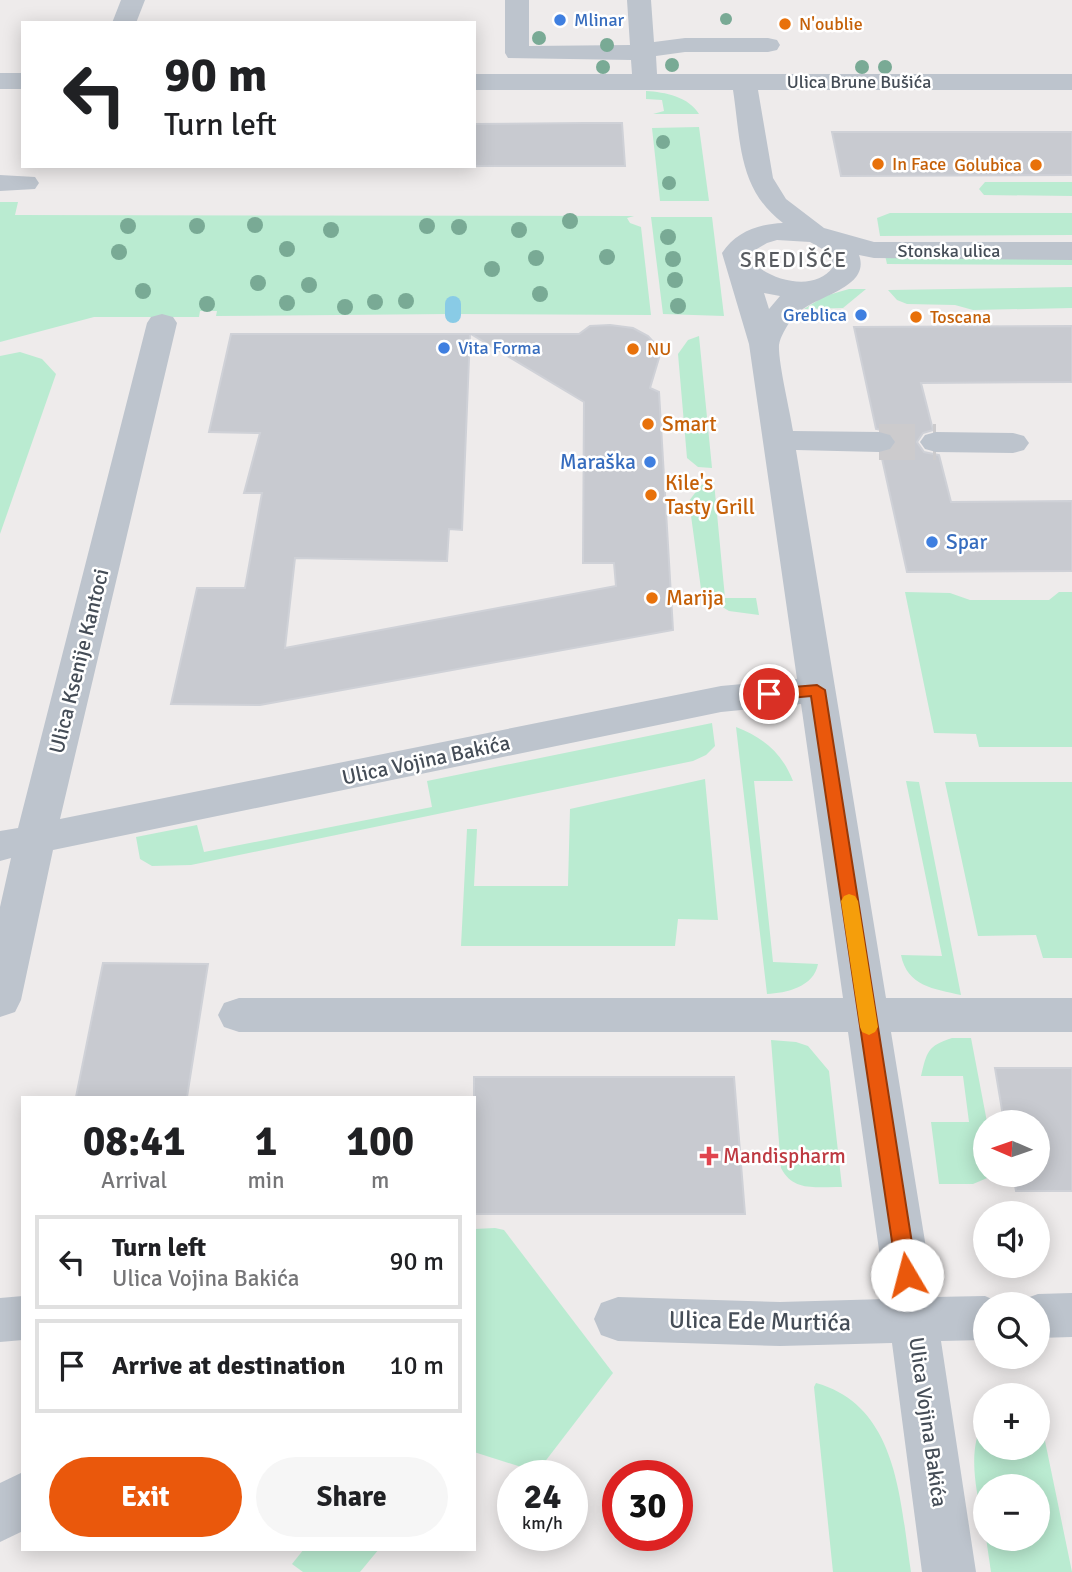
<!DOCTYPE html>
<meta charset="utf-8">
<style>
body{margin:0;font-family:Signika,sans-serif;background:#f6f6f6;color:#202124;height:100vh;display:flex;flex-direction:column;font-size:26px;white-space:nowrap}
*{box-sizing:border-box;margin:0}
p{font-size:23px;color:#757577}
.icon{flex:none;width:38px;height:38px;fill:none;stroke:currentColor;stroke-width:2;stroke-linecap:round;stroke-linejoin:round}
.map{position:relative;flex:1;overflow:hidden}
.sheet{position:absolute;left:21px;top:1096px;width:455px;height:455px;display:flex;flex-direction:column;background:#fff;border-radius:0px;box-shadow:0 4px 18px #0003}
.sheet>*{flex:none}
.banner{position:absolute;left:21px;top:21px;width:455px;height:147px;border-radius:0px;box-shadow:0 4px 18px #0003;background:#fff;color:#202124;overflow:hidden}
.needle{width:46px;rotate:272deg}
.tools{position:absolute;left:973px;top:1110px;display:grid;gap:14px}
.tools a{display:grid;place-items:center;width:77px;height:77px;border-radius:50%;background:#fff;box-shadow:0 4px 18px #0003;font-size:35px}
.speed{position:absolute;left:497px;top:1460px;display:flex;gap:14px;font-size:35px;font-weight:700;text-align:center}
.speed>*{display:grid;place-content:center;width:91px;height:91px;border-radius:50%;background:#fff;box-shadow:0 4px 18px #0003;line-height:1}
.speed small{font-size:18px;font-weight:400}
.speed .limit{border:10px solid #d22;background:#fff;color:#111}
.pin{position:absolute;display:grid;place-items:center;width:60px;height:60px;color:#fff;margin:-30px;border:4px solid #fff;border-radius:50%;box-shadow:0 2px 7px #0007}
.me{position:absolute;width:77px;margin:-38px;rotate:352deg;stroke-linejoin:round;filter:drop-shadow(0 0 5px #0008)}
.turn{display:flex;align-items:center;gap:24px;height:147px;padding:0 28px;font-size:32px}
.turn .icon{width:91px;height:91px;stroke-width:2.5}
.turn b{display:block;font-size:49px;line-height:60px}
.eta{display:flex;justify-content:space-evenly;align-items:center;height:119px;text-align:center}
.eta b{font-size:42px;font-weight:800;line-height:49px}
.button{display:flex;gap:14px;margin-top:auto;padding:14px 28px}
.button a{flex:1;height:80px;border-radius:42px;background:#ea580c;color:#fff;font-size:28px;font-weight:800;line-height:80px;text-align:center}
.button a+a{background:#f6f6f6;color:#202124}
ul{padding:0;list-style:none}
li{display:flex;align-items:center;gap:21px;height:94px;margin:0 14px 10px;padding:0 14px;border:4px solid #e0e0e0;border-radius:0px}
li div{flex:1}
li b{display:block;font-size:26px}
li em{font-style:normal}
.map>svg:first-child{display:block}
</style>
<div class="map">
<svg width="1072" height="1572" viewBox="0 0 1072 1572">
<rect width="100%" height="100%" fill="#eeebeb"/>
<!-- green -->
<g fill="#baebd1">
<path d="M646,91C665,92 689,97 699,114H653L664,111L662,100L646,99Z"/>
<polygon points="699,127 709,201 660,201 652,128"/>
<polygon points="985,182 1072,182 1072,196 984,195 979,189"/>
<polygon points="0,202 18,202 15,215 634,216 627,218 630,223 641,227 651,315 454,314 455,303 449,302 449,314 216,316 217,311 200,311 199,317 94,317 0,342"/>
<polygon points="890,213 1072,213 1072,235 880,236 877,218"/>
<polygon points="651,217 712,217 724,316 663,314"/>
<polygon points="885,255 1072,256 1072,265 887,264"/>
<polygon points="1072,287 1072,308 973,310 955,305 907,304 897,300 888,290"/>
<polygon points="849,289 866,289 843,308 804,309 825,296"/>
<polygon points="699,336 712,468 698,467 687,458 678,354 688,340"/>
<polygon points="20,352 42,359 56,374 0,534 0,356"/>
<polygon points="714,482 725,598 756,598 759,615 729,611 711,600 701,589 689,501 701,485"/>
<polygon points="905,592 950,593 970,600 1049,600 1059,592 1072,592 1072,747 979,747 976,734 934,733"/>
<polygon points="712,723 715,746 706,755 693,761 191,865 152,866 140,859 136,837 197,825 204,852 432,807 427,781"/>
<path d="M736,727C764,738 782,753 793,781H754L773,962L818,964C814,987 786,993 767,994Z"/>
<polygon points="705,779 718,920 678,919 675,946 461,946 467,829 477,829 474,886 568,886 570,809"/>
<path d="M906,781L919,782L961,995C934,989 907,986 901,955L942,956Z"/>
<polygon points="945,782 1072,782 1072,958 1043,958 1036,935 978,936"/>
<path d="M952,1038H971L987,1122L985,1174H993L992,1176L973,1184H939L931,1122H969L963,1076H921C927,1052 927,1046 952,1038Z"/>
<path d="M771,1040L796,1042L808,1046L829,1071L842,1187C817,1186 794,1193 781,1168Z"/>
<polygon points="495,1228 504,1230 613,1373 537,1472 474,1452 474,1229"/>
<path d="M816,1383C899,1406 900,1502 911,1572H833L814,1387Z"/>
<path d="M1038,1407L1072,1572H991L986,1538H1038V1486H985V1536C979,1498 964,1453 985,1418V1447H1038Z"/>
<polygon points="304,1549 379,1549 360,1572 303,1572 292,1564"/>
</g>
<g fill="none" stroke-linecap="round" stroke-linejoin="round">
<!-- stream -->
<polyline stroke="#89cbe6" stroke-width="16" points="453,315 453,304"/>
</g>
<!-- building -->
<g fill="#c8cad0" stroke="#cfd1d7" stroke-width="2">
<polygon points="585,123 622,123 625,166 474,166 474,124"/>
<polygon points="832,132 1072,132 1072,175 841,176"/>
<polygon points="610,325 633,328 648,336 658,347 659,358 650,388 659,392 673,630 260,705 171,704 197,588 245,588 262,493 244,493 260,433 209,432 231,334 470,334 462,530 449,529 447,561 295,558 285,648 616,586 614,563 583,563 584,402 471,334 579,334 590,326"/>
<polygon points="1072,326 1072,382 921,383 933,430 923,433 917,442 924,452 939,455 951,502 1072,501 1072,571 907,572 881,454 892,451 898,442 891,432 876,429 854,327"/>
<polygon points="103,963 208,964 187,1097 76,1097"/>
<polygon points="995,1068 1072,1068 1072,1191 1016,1191 1013,1174 1038,1174 1038,1122 1004,1122"/>
<polygon points="474,1077 734,1077 745,1214 474,1214"/>
</g>
<g fill="none" stroke-linecap="round" stroke-linejoin="round">
<!-- minor-tunnel -->
<polyline stroke="#cccbcd" stroke-width="36" stroke-dasharray="36 18" stroke-linecap="butt" points="879,442 936,442"/>
<!-- minor -->
<g fill="#bdc4cd" fill-rule="evenodd">
<polygon points="121,0 145,0 136,23 112,23"/>
<path d="M505,0H529V46L630,45L627,0H651L654,42L685,38H768L777,40L780,45L777,50L768,52H685L656,56L657,74H1072V90H758L773,178L786,199L824,228L874,242H1072V260L874,258L859,255C872,291 806,296 791,320C787,326 780,337 779,345C778,362 790,411 793,431L879,432L890,435L895,442L890,449L879,452L796,450L886,998H1072V1032H891L934,1297L985,1296L1003,1304H985V1340L941,1341L976,1572H922L892,1343L780,1346L618,1341L601,1335L594,1319L601,1303L618,1297L780,1302L886,1299L848,1032H239L224,1027L218,1015L224,1003L239,998H843L801,704L721,712L53,850L21,1000L15,1012L0,1017V907L11,858L0,861V831L18,828L147,323L151,317L162,314L173,317L177,323L60,819L721,686L797,679L749,344L722,253C736,232 758,224 783,223C738,189 741,142 733,90H474V74H632L631,60L508,58L505,53ZM777,240L810,242L831,254L833,267C814,293 771,280 752,262L750,253L767,243ZM764,293L780,296L769,309Z"/>
<rect x="0" y="73" width="23" height="16"/>
<polygon points="0,175 35,177 39,183 35,189 0,191"/>
<polygon points="936,432 1013,433 1024,436 1029,443 1024,450 1013,453 936,452 925,449 920,442 925,435"/>
<polygon points="1072,1293 1072,1337 1038,1338 1038,1304 1019,1304 1021,1300 1038,1294"/>
<polygon points="23,1296 23,1340 0,1342 0,1298"/>
<polygon points="23,1472 23,1531 0,1542 0,1483"/>
</g>
</g>
<!-- trees -->
<g fill="#79aa95">
<circle cx="726" cy="19" r="6"/>
<circle cx="539" cy="38" r="7"/>
<circle cx="607" cy="45" r="7"/>
<circle cx="672" cy="65" r="7"/>
<circle cx="603" cy="67" r="7"/>
<circle cx="862" cy="67" r="7"/>
<circle cx="885" cy="67" r="7"/>
<circle cx="663" cy="142" r="7"/>
<circle cx="669" cy="183" r="7"/>
<circle cx="570" cy="221" r="8"/>
<circle cx="255" cy="225" r="8"/>
<circle cx="128" cy="226" r="8"/>
<circle cx="197" cy="226" r="8"/>
<circle cx="427" cy="226" r="8"/>
<circle cx="459" cy="227" r="8"/>
<circle cx="331" cy="230" r="8"/>
<circle cx="519" cy="230" r="8"/>
<circle cx="668" cy="237" r="8"/>
<circle cx="287" cy="249" r="8"/>
<circle cx="119" cy="252" r="8"/>
<circle cx="607" cy="257" r="8"/>
<circle cx="536" cy="258" r="8"/>
<circle cx="673" cy="259" r="8"/>
<circle cx="492" cy="269" r="8"/>
<circle cx="675" cy="280" r="8"/>
<circle cx="258" cy="283" r="8"/>
<circle cx="309" cy="285" r="8"/>
<circle cx="143" cy="291" r="8"/>
<circle cx="540" cy="294" r="8"/>
<circle cx="406" cy="301" r="8"/>
<circle cx="375" cy="302" r="8"/>
<circle cx="287" cy="303" r="8"/>
<circle cx="207" cy="304" r="8"/>
<circle cx="678" cy="306" r="8"/>
<circle cx="345" cy="307" r="8"/>
</g>
<!-- route -->
<polygon fill="#ea580c" stroke="#983908" stroke-width="2" points="817,685 825,690 917,1275 914,1281 907,1284 900,1281 897,1275 811,696 769,700 761,694 769,689"/>
<!-- slow -->
<polygon fill="#f59e0b" points="849,894 855,896 858,901 878,1027 875,1032 869,1035 862,1032 860,1027 841,901 844,896"/>
<!-- markers -->
<g fill="#3f7fe0" stroke="#fff" stroke-width="2.5">
<circle cx="560" cy="20" r="7"/>
<circle cx="861" cy="315" r="7"/>
<circle cx="444" cy="348" r="7"/>
<circle cx="650" cy="462" r="7"/>
<circle cx="932" cy="542" r="7"/>
</g>
<g fill="#e8710a" stroke="#fff" stroke-width="2.5">
<circle cx="785" cy="24" r="7"/>
<circle cx="878" cy="164" r="7"/>
<circle cx="1036" cy="165" r="7"/>
<circle cx="916" cy="317" r="7"/>
<circle cx="633" cy="349" r="7"/>
<circle cx="648" cy="424" r="7"/>
<circle cx="651" cy="495" r="7"/>
<circle cx="652" cy="598" r="7"/>
</g>
<path fill="#e0444e" stroke="#fff" stroke-width="2.5" d="M705.5 1145.5h7v7h7v7h-7v7h-7v-7h-7v-7h7z"/>
<g text-anchor="middle" dominant-baseline="central" stroke-width="5" stroke-linejoin="round" paint-order="stroke">
<!-- far-shop labels -->
<g font-size="18" fill="#366cbe" stroke="#fff" text-anchor="start">
<text x="574" y="20">Mlinar</text>
<text x="847" y="315" text-anchor="end">Greblica</text>
<text x="458" y="348">Vita Forma</text>
</g>
<!-- far-food labels -->
<g font-size="18" fill="#c56008" stroke="#fff" text-anchor="start">
<text x="799" y="24">N'oublie</text>
<text x="892" y="164">In Face</text>
<text x="1022" y="165" text-anchor="end">Golubica</text>
<text x="930" y="317">Toscana</text>
<text x="647" y="349">NU</text>
</g>
<!-- far-street labels -->
<g font-size="18" fill="#454d57" stroke="#fff">
<text x="859" y="82">Ulica Brune Bušića</text>
<text x="949" y="251">Stonska ulica</text>
</g>
<!-- far-quarter labels -->
<g font-size="21" letter-spacing="2" fill="#585b60" stroke="#fff">
<text x="794" y="260">SREDIŠĆE</text>
</g>
<!-- food labels -->
<g font-size="21" fill="#c56008" stroke="#fff" text-anchor="start">
<text x="662" y="424">Smart</text>
<text x="665" y="483">Kile's<tspan x="665" dy="24">Tasty Grill</tspan></text>
<text x="666" y="598">Marija</text>
</g>
<!-- shop labels -->
<g font-size="21" fill="#366cbe" stroke="#fff" text-anchor="end">
<text x="636" y="462">Maraška</text>
<text x="946" y="542" text-anchor="start">Spar</text>
</g>
<!-- street labels -->
<g font-size="21" fill="#454d57" stroke="#fff">
<text transform="translate(79 661) rotate(-76)">Ulica Ksenije Kantoci</text>
<text transform="translate(426 760) rotate(-12)">Ulica Vojina Bakića</text>
<text transform="translate(928 1422) rotate(82)">Ulica Vojina Bakića</text>
</g>
<!-- health labels -->
<g font-size="21" fill="#be3a42" stroke="#fff" text-anchor="start">
<text x="723" y="1156">Mandispharm</text>
</g>
<!-- near-street labels -->
<g font-size="24" fill="#454d57" stroke="#fff">
<text transform="translate(760 1321) rotate(1)">Ulica Ede Murtića</text>
</g>
</g>
</svg>
<div class="tools">
<a><svg class="needle" viewBox="-14 -14 28 28"><path d="M0-13l5 13h-10z" fill="#e53935"/><path d="M0 13l5-13h-10z" fill="#757577"/></svg></a>
<a><svg class="icon" aria-label="sound" viewBox="0 0 24 24"><path d="M4 9h4l5-4v14l-5-4H4zM17 9q2 3 0 6"/></svg></a>
<a><svg class="icon" aria-label="search" viewBox="0 0 24 24"><circle cx="10" cy="10" r="6"/><path d="M15 15l6 6"/></svg></a>
<a>+</a>
<a>−</a>
</div>
<div class="speed"><div>24<small>km/h</small></div><div class="limit">30</div></div>
<div class="pin" style="left:769px;top:694px;background:#d93025"><svg class="icon" aria-label="arrive" viewBox="0 0 24 24"><path d="M6 21V4h12l-3 4 3 4H6"/></svg></div>
<svg class="me" style="left:907px;top:1275px" viewBox="-20 -20 40 40"><circle r="19" fill="#fff"/><path d="M0-13L10 11 0 6-10 11z" fill="#ea580c"/></svg>
<div class="banner">
<div class="turn"><svg class="icon" aria-label="left" viewBox="0 0 24 24"><path d="M17 20v-9H6M10 6l-5 5 5 5"/></svg><div><b>90 m</b>Turn left</div></div>
</div>
<section class="sheet">
<div class="eta">
<div><b>08:41</b><p>Arrival</p></div>
<div><b>1</b><p>min</p></div>
<div><b>100</b><p>m</p></div>
</div>
<ul>
<li><svg class="icon" aria-label="left" viewBox="0 0 24 24"><path d="M17 20v-9H6M10 6l-5 5 5 5"/></svg><div><b>Turn left</b><p>Ulica Vojina Bakića</p></div><em>90 m</em></li>
<li><svg class="icon" aria-label="arrive" viewBox="0 0 24 24"><path d="M6 21V4h12l-3 4 3 4H6"/></svg><div><b>Arrive at destination</b></div><em>10 m</em></li>
</ul>
<div class="button"><a>Exit</a><a>Share</a></div>
</section>
</div>
